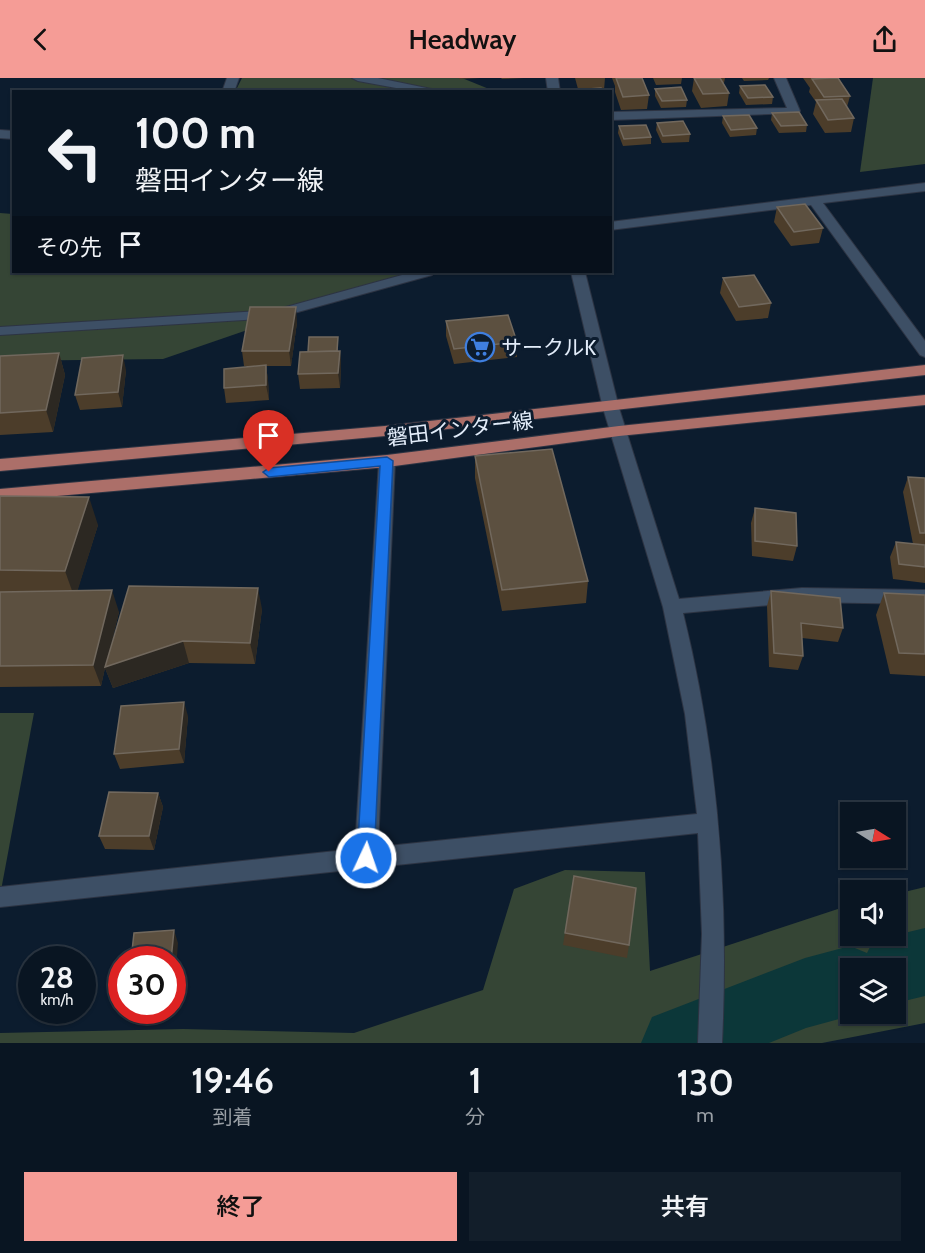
<!DOCTYPE html>
<html lang="ja">
<meta charset="utf-8">
<style>
body{margin:0;font-family:Cabin,"Noto Sans JP",sans-serif;background:#121e2a;color:#f1f3f6;height:100vh;display:flex;flex-direction:column;font-size:22px;white-space:nowrap}
*{box-sizing:border-box;margin:0}
p{font-size:20px;color:#999fa5}
.icon{flex:none;width:33px;height:33px;fill:none;stroke:currentColor;stroke-width:2;stroke-linecap:round;stroke-linejoin:round}
.map{position:relative;height:965px;overflow:hidden}
.details{display:flex;flex-direction:column;background:#091522;flex:1}
.details>*{flex:none}
.top-card{position:absolute;left:12px;top:12px;width:600px;height:183px;border-radius:0px;box-shadow:0 2px 4px #0004,0 0 0 2px #293440;background:#091522;color:#f1f3f6;overflow:hidden}
.needle{width:39px;rotate:101deg}
.controls{position:absolute;left:840px;top:724px;display:grid;gap:12px}
.controls a{display:grid;place-items:center;width:66px;height:66px;border-radius:0px;background:#091522;box-shadow:0 2px 4px #0004,0 0 0 2px #293440;font-size:30px}
.speed{position:absolute;left:18px;top:868px;display:flex;gap:12px;font-size:30px;font-weight:700;text-align:center}
.speed>*{display:grid;place-content:center;width:78px;height:78px;border-radius:50%;background:#091522;box-shadow:0 2px 4px #0004,0 0 0 2px #293440;line-height:1}
.speed small{font-size:15px;font-weight:400}
.speed .limit{border:9px solid #d22;background:#fff;color:#111}
.pin{position:absolute;display:grid;place-items:center;width:51px;height:51px;color:#fff;margin:-62px -26px;border-radius:50% 50% 50% 0;rotate:-45deg;box-shadow:0 0 6px #0007}
.pin .icon{rotate:45deg}
.me{position:absolute;width:66px;margin:-33px;rotate:3deg;stroke-linejoin:round;filter:drop-shadow(0 0 4px #0008)}
.turn{display:flex;align-items:center;gap:21px;height:126px;padding:0 24px;font-size:27px}
.turn .icon{width:78px;height:78px;stroke-width:2.5}
.turn b{display:block;font-size:42px;line-height:51px}
.then{display:flex;align-items:center;height:57px;padding:0 24px;background:#0003;gap:12px;font-size:22px}
.eta{display:flex;justify-content:space-evenly;align-items:center;height:102px;text-align:center}
.eta b{font-size:36px;font-weight:600;line-height:42px}
.action{display:flex;gap:12px;margin-top:auto;padding:12px 24px}
.action a{flex:1;height:69px;border-radius:0px;background:#f59c96;color:#111;font-size:24px;font-weight:600;line-height:69px;text-align:center}
.action a+a{background:#121e2a;color:#f1f3f6}
header{display:flex;justify-content:space-between;align-items:center;height:78px;padding:0 24px;background:#f59c96;color:#111;font-size:27px;font-weight:600}
.map>svg:first-child{display:block}
</style>
<header><svg class="icon" aria-label="back" viewBox="0 0 24 24"><path d="M15 5l-7 7 7 7"/></svg>Headway<svg class="icon" aria-label="share" viewBox="0 0 24 24"><path d="M12 15V3M7 8l5-5 5 5M5 13v7h14v-7"/></svg></header>
<div class="map">
<svg width="925" height="965" viewBox="0 0 925 965">
<rect width="100%" height="100%" fill="#0c1c2e"/>
<!-- green -->
<g fill="#354535" fill-rule="evenodd">
<polygon points="242,0 462,0 494,13 235,14"/>
<polygon points="873,0 925,0 925,86 860,94"/>
<polygon points="0,135 13,136 14,194 416,194 163,281 0,283"/>
<polygon points="0,635 34,635 0,818"/>
<path d="M565,792L645,794L650,893L850,827V858H896V816L925,809V945L822,965H0V955L183,951L354,955L483,912L514,811ZM850,891H896V936H850Z"/>
</g>
<g fill="none" stroke-linecap="round" stroke-linejoin="round">
<!-- river -->
<polygon fill="#0c3739" fill-rule="evenodd" points="925,850 925,918 896,925 896,891 850,891 850,936 854,936 850,938 806,950 769,965 641,965 652,939 805,880 850,868 867,875 871,867 896,857"/>
<!-- minor casing -->
<g stroke="#2d3443" stroke-width="2">
<g id="minor">
<polygon points="227,0 239,0 234,14 222,14"/>
<polygon points="352,0 378,0 446,14 418,14 358,3"/>
<polygon points="546,0 558,0 560,14 548,14"/>
<polygon points="774,0 786,0 800,33 798,35 610,42 610,34 787,30"/>
<polygon points="0,52 14,53 14,61 0,60"/>
<polygon points="925,105 925,113 823,125 925,263 925,279 920,277 811,127 610,152 610,144"/>
<polygon points="413,194 434,194 432,197 276,240 0,257 0,249 275,232"/>
<path d="M571,194H585L619,330L679,521L802,510L925,512V526L802,524L683,535C718,677 729,819 722,965H698L702,856L698,755L0,829V809L355,771L379,383L387,377L395,383L378,769L697,736L685,636L663,529L603,330Z"/>
</g>
</g>
<!-- major casing -->
<g stroke="#2d3443" stroke-width="2">
<g id="major">
<polygon points="925,287 925,297 385,358 0,393 0,381 385,348"/>
<polygon points="925,317 925,327 619,358 387,389 0,423 0,411 387,377 619,348"/>
</g>
</g>
<!-- minor -->
<use href="#minor" fill="#3d4f65" fill-rule="evenodd"/>
<!-- major -->
<use href="#major" fill="#ac6f69" fill-rule="evenodd"/>
</g>
<!-- wall -->
<g fill="#4c3d2a">
<polygon points="459,0 480,0 459,1"/>
<polygon points="501,0 524,0 502,1"/>
<polygon points="575,0 605,0 604,12 601,12 602,14 575,14 575,12 578,11"/>
<polygon points="612,0 642,0 649,17 647,31 621,32 615,14 615,8"/>
<polygon points="653,0 682,0 681,6 656,7"/>
<polygon points="694,0 725,0 724,5 723,5 729,15 727,28 701,30 692,13"/>
<polygon points="742,0 769,0 768,2 744,3"/>
<polygon points="803,0 838,0 850,18 847,29 854,40 851,54 825,55 813,36 816,24 809,14 810,10"/>
<polygon points="740,8 773,19 772,26 746,27 739,15"/>
<polygon points="655,11 687,22 686,29 661,30 655,18"/>
<polygon points="772,35 807,47 806,54 779,55 771,42"/>
<polygon points="723,38 757,50 756,57 730,59 722,45"/>
<polygon points="657,45 690,56 689,64 662,65 656,52"/>
<polygon points="619,48 651,59 651,66 623,68 618,55"/>
<polygon points="777,129 823,150 819,165 791,168 774,144"/>
<polygon points="723,200 771,225 768,240 736,243 720,215"/>
<polygon points="446,243 517,264 517,279 454,286 446,258"/>
<polygon points="297,244 291,288 266,288 268,302 269,322 226,325 224,310 257,288 244,288 242,273"/>
<polygon points="338,266 338,273 340,273 341,288 340,310 300,311 298,296"/>
<polygon points="59,275 65,297 53,354 0,357 0,278"/>
<polygon points="126,292 122,329 80,332 75,317"/>
<polygon points="475,378 588,503 586,525 502,533 475,400"/>
<polygon points="908,399 925,400 925,505 893,501 890,479 896,464 913,466 903,414"/>
<polygon points="0,418 98,447 77,513 119,534 109,574 262,531 255,586 189,585 113,610 105,590 101,608 0,609"/>
<polygon points="755,430 797,468 793,483 752,478 751,445"/>
<polygon points="771,513 843,550 838,564 802,560 803,578 798,592 769,589 767,528"/>
<polygon points="884,515 925,517 925,598 890,596 876,537"/>
<polygon points="188,638 184,685 120,691 114,676"/>
<polygon points="158,715 163,729 154,772 105,771 99,758"/>
<polygon points="574,798 629,867 627,880 563,867"/>
</g>
<!-- shaded-wall -->
<g fill="#2c2822">
<polygon points="296,229 297,244 291,288 289,273"/>
<polygon points="340,273 341,288 340,310 338,295"/>
<polygon points="59,275 65,297 53,354 46,332"/>
<polygon points="123,277 126,292 122,329 118,314"/>
<polygon points="266,287 268,302 269,322 266,307"/>
<polygon points="89,419 98,447 75,521 65,493"/>
<polygon points="258,510 262,531 255,586 250,565"/>
<polygon points="112,512 119,534 106,589 183,563 189,585 113,610 105,590 101,608 93,587"/>
<polygon points="184,624 188,638 184,685 179,671"/>
<polygon points="158,715 163,729 154,772 149,758"/>
<polygon points="174,852 178,865 174,918 172,914 172,882 171,882"/>
</g>
<!-- building -->
<g fill="#5c5040" stroke="#71685d" stroke-width="1.5">
<polygon points="616,0 642,0 649,17 623,19"/>
<polygon points="694,0 720,0 729,15 703,16"/>
<polygon points="830,0 838,0 850,18 824,19 812,1"/>
<polygon points="765,7 773,19 748,20 740,8"/>
<polygon points="681,9 687,22 662,23 655,11"/>
<polygon points="601,10 602,14 576,14 575,12"/>
<polygon points="842,21 854,40 828,42 816,22"/>
<polygon points="799,34 807,47 781,48 772,35"/>
<polygon points="749,37 757,50 731,52 723,38"/>
<polygon points="683,43 690,56 663,58 657,45"/>
<polygon points="646,47 651,59 624,61 619,48"/>
<polygon points="805,126 823,150 794,154 777,129"/>
<polygon points="754,197 771,225 739,229 723,200"/>
<polygon points="250,229 296,229 289,273 242,273"/>
<polygon points="508,237 517,264 454,271 446,243"/>
<polygon points="309,259 338,259 337,273 308,274"/>
<polygon points="340,273 338,295 298,296 300,274"/>
<polygon points="59,275 46,332 0,335 0,278"/>
<polygon points="123,277 118,314 75,317 82,280"/>
<polygon points="266,287 266,307 224,310 224,291"/>
<polygon points="552,371 588,503 502,512 475,378"/>
<polygon points="908,399 925,400 925,455 920,455"/>
<polygon points="0,418 89,419 65,493 0,492"/>
<polygon points="755,430 796,435 797,468 755,463"/>
<polygon points="896,464 925,467 925,489 899,486"/>
<polygon points="129,508 258,510 250,565 183,563 105,589"/>
<polygon points="112,512 93,587 0,588 0,514"/>
<polygon points="771,513 840,520 843,550 801,545 803,578 774,575"/>
<polygon points="884,515 925,517 925,576 899,575"/>
<polygon points="184,624 179,671 114,676 121,628"/>
<polygon points="109,714 158,715 149,758 99,758"/>
<polygon points="574,798 636,810 629,867 565,855"/>
<polygon points="174,852 171,882 131,882 134,855"/>
</g>
<!-- route -->
<polygon fill="#1a73e8" stroke="#114b97" stroke-width="1.5" points="387,379 393,383 374,780 372,786 366,788 360,786 357,780 380,388 269,399 263,394 269,390"/>
<!-- icons -->
<defs>
<g id="supermarket-ring" transform="scale(1.5)"><circle r="9.5" fill="#0c1c2e" stroke="#3f7fe0" stroke-width="1.5"/><path d="M-6-5.5h2.5l.6 2H6L4.5 2H-2.5L-4.4-4H-6ZM-1.5 3.2a1.3 1.3 0 1 0 .1 0ZM3 3.2a1.3 1.3 0 1 0 .1 0Z" fill="#3f7fe0"/></g>
</defs>
<g fill-rule="evenodd">
<use href="#supermarket-ring" x="480" y="269"/>
</g>
<g text-anchor="middle" dominant-baseline="central" stroke-width="6" stroke-linejoin="round" paint-order="stroke">
<!-- poi labels -->
<g font-size="21" fill="#e2ecf9" stroke="#0c1c2e" text-anchor="start">
<text x="501" y="269">サークルK</text>
</g>
<!-- street labels -->
<g font-size="21" fill="#e2ecf9" stroke="#0c1c2e">
<text transform="translate(460 351) rotate(-7)">磐田インター線</text>
</g>
</g>
</svg>
<div class="controls">
<a><svg class="needle" viewBox="-14 -14 28 28"><path d="M0-13l5 13h-10z" fill="#e53935"/><path d="M0 13l5-13h-10z" fill="#999fa5"/></svg></a>
<a><svg class="icon" aria-label="sound" viewBox="0 0 24 24"><path d="M4 9h4l5-4v14l-5-4H4zM17 9q2 3 0 6"/></svg></a>
<a><svg class="icon" aria-label="layers" viewBox="0 0 24 24"><path d="M12 4l9 5-9 5-9-5zM3 14l9 5 9-5"/></svg></a>
</div>
<div class="speed"><div>28<small>km/h</small></div><div class="limit">30</div></div>
<div class="pin" style="left:269px;top:394px;background:#d93025"><svg class="icon" aria-label="arrive" viewBox="0 0 24 24"><path d="M6 21V4h12l-3 4 3 4H6"/></svg></div>
<svg class="me" style="left:366px;top:780px" viewBox="-20 -20 40 40"><circle r="17" fill="#1a73e8" stroke="#fff" stroke-width="3"/><path d="M0-11L8 9 0 5-8 9z" fill="#fff"/></svg>
<div class="top-card">
<div class="turn"><svg class="icon" aria-label="left" viewBox="0 0 24 24"><path d="M17 20v-9H6M10 6l-5 5 5 5"/></svg><div><b>100 m</b>磐田インター線</div></div>
<div class="then">その先<svg class="icon" aria-label="arrive" viewBox="0 0 24 24"><path d="M6 21V4h12l-3 4 3 4H6"/></svg></div>
</div>
</div>
<section class="details">
<div class="eta">
<div><b>19:46</b><p>到着</p></div>
<div><b>1</b><p>分</p></div>
<div><b>130</b><p>m</p></div>
</div>
<div class="action"><a>終了</a><a>共有</a></div>
</section>
